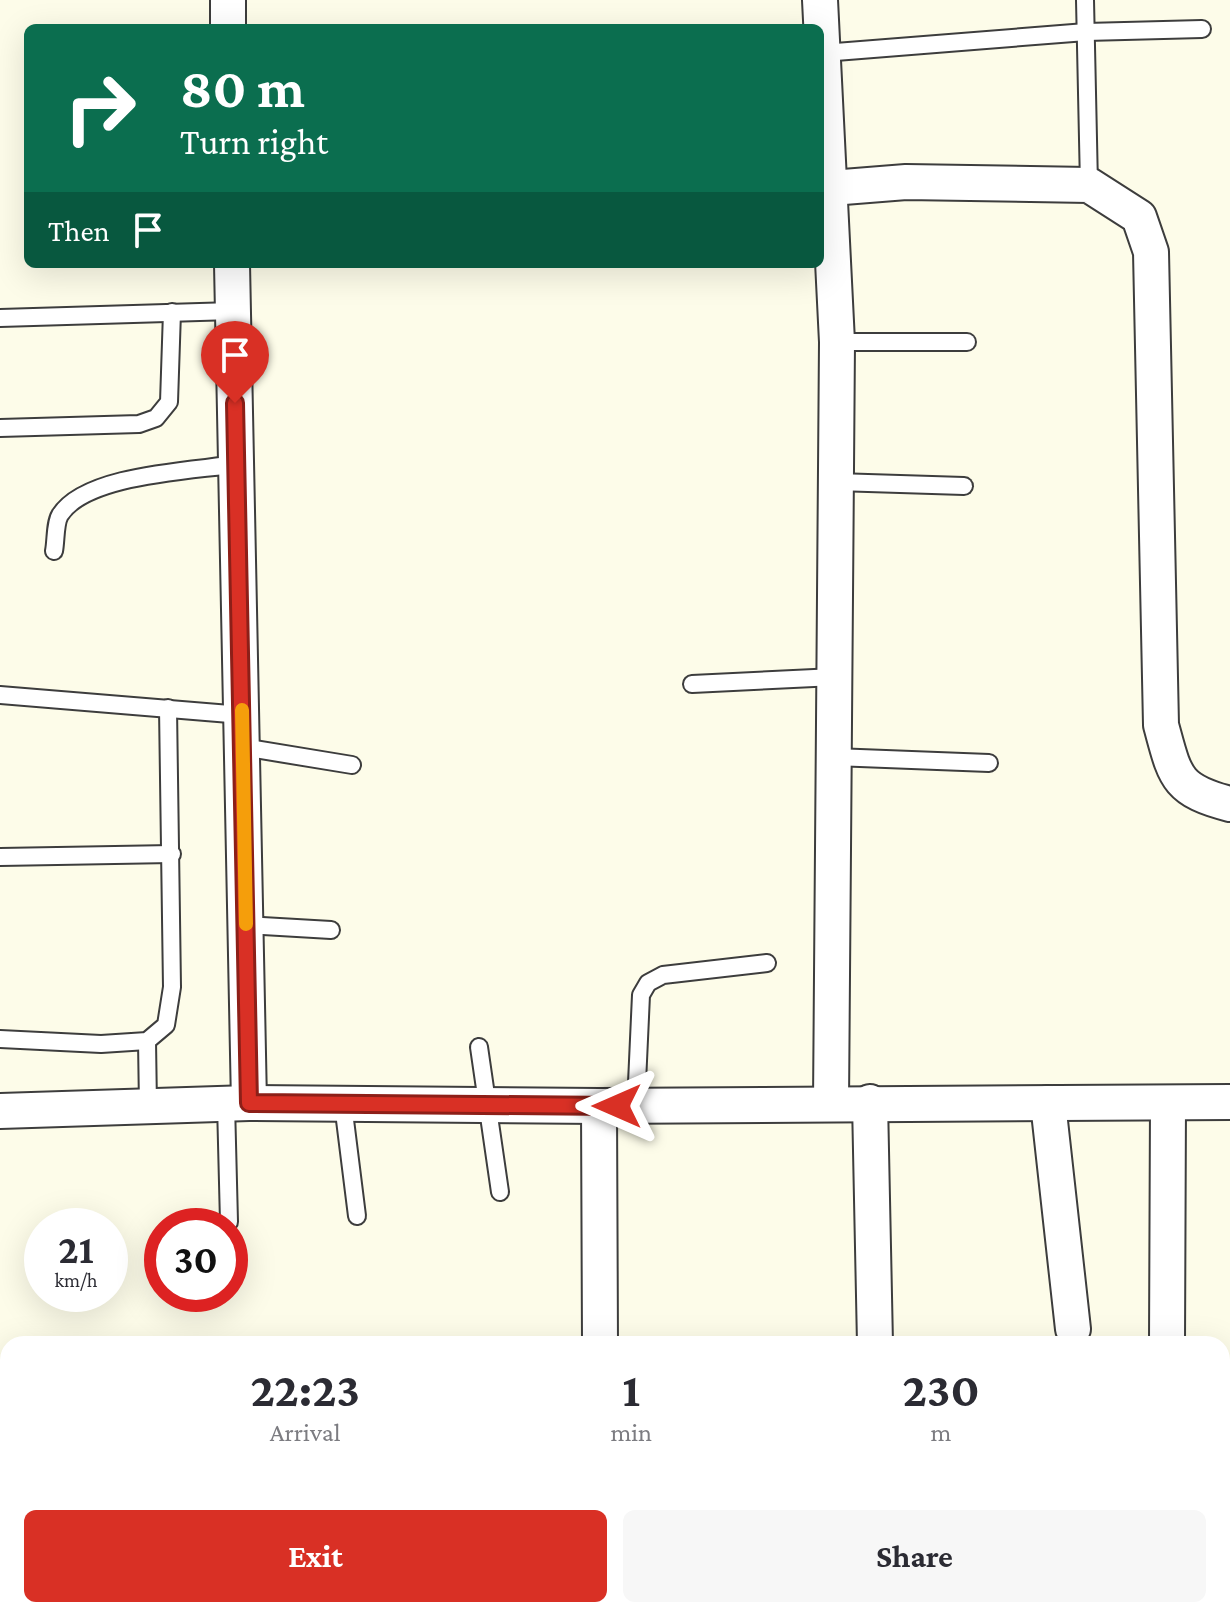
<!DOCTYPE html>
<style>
body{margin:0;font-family:"Crimson Pro",serif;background:#f7f7f7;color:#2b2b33;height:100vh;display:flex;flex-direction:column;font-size:30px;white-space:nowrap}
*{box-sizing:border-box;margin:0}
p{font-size:26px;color:#7c7c81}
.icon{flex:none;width:44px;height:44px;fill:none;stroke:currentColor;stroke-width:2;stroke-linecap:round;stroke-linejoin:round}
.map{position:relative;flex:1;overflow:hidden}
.panel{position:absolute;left:0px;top:1336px;width:1230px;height:282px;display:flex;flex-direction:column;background:#fff;border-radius:24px 24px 0 0;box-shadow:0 8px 32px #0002}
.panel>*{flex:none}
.hud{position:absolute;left:24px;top:24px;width:800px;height:244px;border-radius:12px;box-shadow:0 8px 32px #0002;background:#0b6e4f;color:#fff;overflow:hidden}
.speed{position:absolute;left:24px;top:1208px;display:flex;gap:16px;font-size:40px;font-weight:700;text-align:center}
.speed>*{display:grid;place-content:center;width:104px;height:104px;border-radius:50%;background:#fff;box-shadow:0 8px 32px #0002;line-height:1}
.speed small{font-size:20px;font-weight:400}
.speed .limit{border:12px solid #d22;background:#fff;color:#111}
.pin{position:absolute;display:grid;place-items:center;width:68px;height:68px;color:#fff;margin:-82px -34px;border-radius:50% 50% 50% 0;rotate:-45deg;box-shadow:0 0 8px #0007}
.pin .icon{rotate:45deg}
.me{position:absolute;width:88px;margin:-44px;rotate:270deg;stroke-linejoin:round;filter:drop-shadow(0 0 6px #0008)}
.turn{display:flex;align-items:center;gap:28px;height:168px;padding:0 24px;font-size:36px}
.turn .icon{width:104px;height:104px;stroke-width:2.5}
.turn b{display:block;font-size:56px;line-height:68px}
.then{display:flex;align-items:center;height:76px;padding:0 24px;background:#0003;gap:16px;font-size:30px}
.eta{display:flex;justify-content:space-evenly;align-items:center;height:136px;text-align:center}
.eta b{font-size:48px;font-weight:700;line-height:56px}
.action{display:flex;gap:16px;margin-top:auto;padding:16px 24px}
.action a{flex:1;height:92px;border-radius:12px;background:#d93025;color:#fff;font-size:32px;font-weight:700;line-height:92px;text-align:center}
.action a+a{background:#f7f7f7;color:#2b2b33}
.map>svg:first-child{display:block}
</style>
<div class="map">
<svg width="1230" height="1617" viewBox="0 0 1230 1617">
<rect width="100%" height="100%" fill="#fdfce9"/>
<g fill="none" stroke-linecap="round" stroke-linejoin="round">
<!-- service casing -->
<g stroke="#3d3d3d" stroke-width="20">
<g id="service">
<polyline points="1085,0 1089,185"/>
<polyline points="823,53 1086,32 1202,29"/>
<polyline points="0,318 233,311"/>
<polyline points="837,342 967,342"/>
<polyline points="0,428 139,424 156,418 169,402 172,312"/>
<polyline points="836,482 964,486"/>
<path d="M54,551C56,541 55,523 60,515C86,474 193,471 237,464"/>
<polyline points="692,684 835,677"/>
<polyline points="0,695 242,715"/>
<polyline points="242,747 352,765"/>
<polyline points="834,757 989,763"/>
<polyline points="0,857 172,854"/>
<polyline points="246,925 331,930"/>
<polyline points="0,1039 101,1044 147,1041 166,1025 172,987 168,708"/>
<polyline points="147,1041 148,1106"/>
<polyline points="479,1047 500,1192"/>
<polyline points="226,1104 229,1222"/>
<polyline points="343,1104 357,1216"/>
<polyline points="636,1105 641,995 648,983 663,975 767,963"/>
</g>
</g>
<!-- minor casing -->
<g stroke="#3d3d3d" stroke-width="38">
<g id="minor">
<polyline points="228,0 228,28"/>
<polyline points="820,0 837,342 831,1103"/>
<path d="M831,188L906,182L1089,185L1139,217L1151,252L1161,725C1175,776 1175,790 1230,804"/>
<polyline points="232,264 249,1103"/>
<polyline points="870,1102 875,1344"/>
<polyline points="1048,1103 1073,1329"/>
<polyline points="599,1106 600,1344"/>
<polyline points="0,1111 249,1103 599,1106 1230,1102"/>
<polyline points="1167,1344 1168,1104"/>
<polyline points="603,1610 603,1617"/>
<polyline points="881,1610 881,1617"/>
<polyline points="1165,1617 1166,1610"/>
</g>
</g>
<!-- service -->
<use href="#service" stroke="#fff" stroke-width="16"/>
<!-- minor -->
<use href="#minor" stroke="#fff" stroke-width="34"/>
</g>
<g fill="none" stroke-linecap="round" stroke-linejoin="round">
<!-- route casing -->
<g stroke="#8d1f18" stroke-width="20">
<polyline id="route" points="235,403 249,1103 617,1106"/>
</g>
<!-- route -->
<use href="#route" stroke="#d93025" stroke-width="14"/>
<!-- slow -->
<polyline stroke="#f59e0b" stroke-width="14" points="242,710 246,924"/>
</g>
</svg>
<div class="speed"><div>21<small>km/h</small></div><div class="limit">30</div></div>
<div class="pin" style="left:235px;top:403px;background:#d93025"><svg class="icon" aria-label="arrive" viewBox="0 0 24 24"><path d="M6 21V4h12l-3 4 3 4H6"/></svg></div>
<svg class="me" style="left:617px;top:1106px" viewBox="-20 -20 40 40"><path d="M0-17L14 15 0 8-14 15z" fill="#d93025" stroke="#fff" stroke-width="4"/></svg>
<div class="hud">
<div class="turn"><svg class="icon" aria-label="right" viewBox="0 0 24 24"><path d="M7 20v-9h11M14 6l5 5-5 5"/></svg><div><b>80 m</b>Turn right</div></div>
<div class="then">Then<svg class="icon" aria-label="arrive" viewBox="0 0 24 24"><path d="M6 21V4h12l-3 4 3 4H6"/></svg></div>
</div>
<section class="panel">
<div class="eta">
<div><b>22:23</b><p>Arrival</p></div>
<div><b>1</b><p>min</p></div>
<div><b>230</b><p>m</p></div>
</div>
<div class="action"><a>Exit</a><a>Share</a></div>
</section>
</div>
